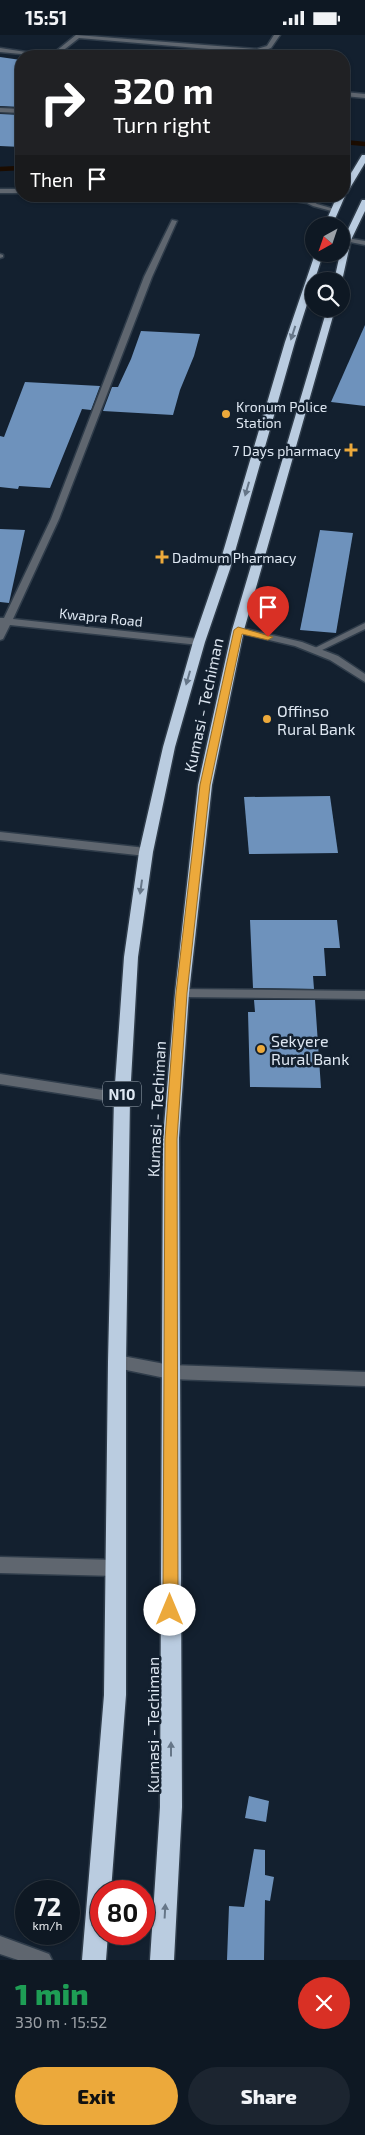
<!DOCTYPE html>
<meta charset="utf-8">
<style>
body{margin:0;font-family:"Exo 2",sans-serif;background:#1c2530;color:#f1f3f6;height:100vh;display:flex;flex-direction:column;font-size:19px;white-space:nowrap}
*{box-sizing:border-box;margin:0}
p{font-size:16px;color:#9ba0a6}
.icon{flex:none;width:28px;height:28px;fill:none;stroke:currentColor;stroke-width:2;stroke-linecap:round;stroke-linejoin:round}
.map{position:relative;height:1925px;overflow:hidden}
.panel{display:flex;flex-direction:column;background:#0e1823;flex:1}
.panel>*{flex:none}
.hud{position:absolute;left:15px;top:15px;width:335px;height:152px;border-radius:20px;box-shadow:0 1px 4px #0004,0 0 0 1px #2e3741;background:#202124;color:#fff;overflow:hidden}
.needle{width:32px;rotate:220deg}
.tools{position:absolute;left:305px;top:182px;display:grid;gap:10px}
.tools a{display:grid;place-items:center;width:45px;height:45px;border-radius:50%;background:#0e1823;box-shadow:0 1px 4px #0004,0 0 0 1px #2e3741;font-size:25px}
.speed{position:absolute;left:15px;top:1845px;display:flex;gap:10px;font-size:25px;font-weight:700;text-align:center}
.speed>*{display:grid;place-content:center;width:65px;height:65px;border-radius:50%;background:#0e1823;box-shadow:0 1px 4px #0004,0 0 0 1px #2e3741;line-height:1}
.speed small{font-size:12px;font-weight:400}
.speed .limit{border:8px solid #d22;background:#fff;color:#111}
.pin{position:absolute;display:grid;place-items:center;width:42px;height:42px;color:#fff;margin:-51px -21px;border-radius:50% 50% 50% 0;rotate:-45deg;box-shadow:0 0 5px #0007}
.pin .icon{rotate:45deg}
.me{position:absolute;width:55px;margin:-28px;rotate:0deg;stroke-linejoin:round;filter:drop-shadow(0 0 4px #0008)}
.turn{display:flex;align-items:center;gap:18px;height:105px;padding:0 15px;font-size:22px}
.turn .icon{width:65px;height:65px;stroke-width:2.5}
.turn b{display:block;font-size:35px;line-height:42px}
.then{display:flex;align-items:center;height:48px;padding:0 15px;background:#0003;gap:10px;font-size:19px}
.round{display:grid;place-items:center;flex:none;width:52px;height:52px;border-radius:26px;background:#1c2530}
.summary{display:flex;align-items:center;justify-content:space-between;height:85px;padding:0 15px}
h1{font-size:30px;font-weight:800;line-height:38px;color:#1e9e55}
.cta{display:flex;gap:10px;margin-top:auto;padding:10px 15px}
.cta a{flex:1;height:58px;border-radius:30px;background:#eca93b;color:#111;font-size:20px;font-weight:800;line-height:58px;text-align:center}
.cta a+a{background:#1c2530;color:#f1f3f6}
.status{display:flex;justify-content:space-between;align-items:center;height:35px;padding:0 25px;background:#0e1823;direction:ltr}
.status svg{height:14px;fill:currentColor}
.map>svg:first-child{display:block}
</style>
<div class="status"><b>15:51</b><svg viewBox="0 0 49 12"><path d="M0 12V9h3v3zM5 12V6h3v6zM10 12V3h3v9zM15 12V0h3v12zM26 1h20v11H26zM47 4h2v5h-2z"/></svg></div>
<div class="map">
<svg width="365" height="1925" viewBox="0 0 365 1925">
<rect width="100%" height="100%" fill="#13202f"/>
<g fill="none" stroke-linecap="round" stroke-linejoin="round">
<!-- stream -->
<g stroke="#1b0c00" stroke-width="4.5">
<polyline points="344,107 365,109"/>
<polyline points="0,134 21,133"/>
</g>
</g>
<!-- building -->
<g fill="#6e92bc">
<polygon points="0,22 21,25 21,72 0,71"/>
<polygon points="0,79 21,80 21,112 0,111"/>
<polygon points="365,290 365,371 331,367"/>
<polygon points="141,296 200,299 194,321 180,355 173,380 103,376 112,352 118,352 131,324"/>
<polygon points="25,347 100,351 91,375 82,374 50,453 19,451 18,454 0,452 0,401 4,402"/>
<polygon points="0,494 25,495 9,568 0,567"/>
<polygon points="320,495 353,498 336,598 300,595"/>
<polygon points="330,761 338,818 249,819 244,762"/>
<polygon points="250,885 337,885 340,913 324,913 326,941 313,941 314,954 253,953"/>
<polygon points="254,965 315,965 321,1053 250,1052 248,977 255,977"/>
<polygon points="249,1761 269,1766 266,1787 245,1783"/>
<polygon points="254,1814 265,1815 265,1840 274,1842 270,1866 265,1865 264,1925 227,1925 229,1871 244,1872"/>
</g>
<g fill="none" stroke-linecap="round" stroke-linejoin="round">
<!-- lane casing -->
<g stroke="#2f3c4a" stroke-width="3">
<g id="lane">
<polygon points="354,136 356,139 344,142 344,138"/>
<polygon points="260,161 301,164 298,161 305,161 317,169 338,175 335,177 313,171 307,168"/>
<polygon points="0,219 3,220 3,222 0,223"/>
<polygon points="365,588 365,594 318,617 315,618 311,615"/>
<polygon points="0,1901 49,1919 52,1925 18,1925 0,1919"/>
</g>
</g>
<!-- street casing -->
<g stroke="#2f3c4a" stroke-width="3">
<g id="street">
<polygon points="76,0 257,14 267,11 274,0 280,0 271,13 257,18 79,3 56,21 50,21"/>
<polygon points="0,13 39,19 42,21 0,17"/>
<polygon points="344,57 365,59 365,63 344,61"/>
<polygon points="0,73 21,74 21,78 0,77"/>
<rect x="0" y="154" width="21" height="4"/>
<polygon points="172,185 177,186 152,242 59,484 13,584 199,604 204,607 199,610 10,590 3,604 0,605 0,583 4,583 51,484 144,242"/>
<polygon points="347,203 365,206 365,210 345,206 345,204"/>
<polygon points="238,592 302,607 338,621 365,639 365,647 330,625 295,611 235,597 235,593"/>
<polygon points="0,797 146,813 152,817 146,821 0,805"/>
<polygon points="182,954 365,956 365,964 182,962 178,961 176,958 178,955"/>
<polygon points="0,1039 122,1058 127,1059 129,1063 127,1067 122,1068 0,1049"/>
<polygon points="117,1320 170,1330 365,1337 365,1351 170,1344 112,1332 109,1327 112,1322"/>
<polygon points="0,1522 116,1525 122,1527 124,1533 122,1539 116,1541 0,1538"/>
</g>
</g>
<!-- highway casing -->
<g stroke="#2f3c4a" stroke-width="3">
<g id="highway">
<polygon points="362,120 365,120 365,128 347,158 344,158 344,150"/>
<polygon points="344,159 345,161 332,191 324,191 337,161 344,161"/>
<polygon points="362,165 365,165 365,176 351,205 342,246 341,248 334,246 343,205"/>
<polygon points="315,219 323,219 295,307 230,534 205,607 175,712 153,817 138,922 130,1063 126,1327 126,1660 111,1856 101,1856 101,1899 108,1899 106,1925 82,1925 104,1660 108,1327 114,1063 124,922 139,817 163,712 193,607 218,534 285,307"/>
<polygon points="327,274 335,274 244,595 212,750 189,958 179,1103 182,1772 174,1925 150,1925 160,1772 163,1103 175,958 198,750 232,595"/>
</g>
</g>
<!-- lane -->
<use href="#lane" fill="#5f666f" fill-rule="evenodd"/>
<!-- street -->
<use href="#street" fill="#5f666f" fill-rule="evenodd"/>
<!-- highway -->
<use href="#highway" fill="#bacce0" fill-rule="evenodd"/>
</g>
<!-- one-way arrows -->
<defs><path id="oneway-solid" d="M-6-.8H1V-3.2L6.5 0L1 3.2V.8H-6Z" transform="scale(1.25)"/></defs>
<g fill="#667688">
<use href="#oneway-solid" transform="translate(293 298) rotate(108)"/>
<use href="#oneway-solid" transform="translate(247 454) rotate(106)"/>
<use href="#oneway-solid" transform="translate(188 643) rotate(106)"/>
<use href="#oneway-solid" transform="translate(141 852) rotate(98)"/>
<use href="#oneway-solid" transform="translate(171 1714) rotate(-90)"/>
<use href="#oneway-solid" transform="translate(165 1876) rotate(-87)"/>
</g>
<!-- route -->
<polygon fill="#eca93b" stroke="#996e26" points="238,592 273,602 268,605 242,599 210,750 187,958 177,1104 178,1575 176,1580 170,1582 165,1580 163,1575 165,1104 176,958 200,750 234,595"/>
<!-- markers -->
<g fill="#eca93b" stroke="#13202f" stroke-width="2">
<circle cx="226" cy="379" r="5"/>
<path d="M348.5 407.5h5v5h5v5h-5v5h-5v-5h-5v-5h5z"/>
<path d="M159.5 514.5h5v5h5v5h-5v5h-5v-5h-5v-5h5z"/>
<circle cx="267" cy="684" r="5"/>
<circle cx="261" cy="1014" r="5"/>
</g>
<g text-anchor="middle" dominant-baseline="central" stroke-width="5" stroke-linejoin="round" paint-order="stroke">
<!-- far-poi labels -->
<g font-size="14" fill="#dde6f1" stroke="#13202f" text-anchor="start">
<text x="236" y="371">Kronum Police<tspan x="236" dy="16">Station</tspan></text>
<text x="341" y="415" text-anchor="end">7 Days pharmacy</text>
<text x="172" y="522">Dadmum Pharmacy</text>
</g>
<!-- far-street labels -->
<g font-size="14" fill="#dde6f1" stroke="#13202f">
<text transform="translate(101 582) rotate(6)">Kwapra Road</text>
</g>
<!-- shield labels -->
<rect fill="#13202f" stroke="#a0abb7" stroke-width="1" x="103" y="1046.5" width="38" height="25" rx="4"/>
<g font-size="15" font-weight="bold" fill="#dde6f1">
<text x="122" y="1059">N10</text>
</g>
<!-- street labels -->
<g font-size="16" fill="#dde6f1" stroke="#13202f">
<text transform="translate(203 670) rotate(-78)">Kumasi - Techiman</text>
<text transform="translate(156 1074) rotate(-87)">Kumasi - Techiman</text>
<text transform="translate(152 1690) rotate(-90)">Kumasi - Techiman</text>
</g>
<!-- poi labels -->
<g font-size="16" fill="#dde6f1" stroke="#13202f" text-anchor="start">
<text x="277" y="675">Offinso<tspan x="277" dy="18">Rural Bank</tspan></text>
<text x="271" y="1005">Sekyere<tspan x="271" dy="18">Rural Bank</tspan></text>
</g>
</g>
</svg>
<div class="tools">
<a><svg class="needle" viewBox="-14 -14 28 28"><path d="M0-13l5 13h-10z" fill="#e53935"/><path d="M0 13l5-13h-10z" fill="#9ba0a6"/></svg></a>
<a><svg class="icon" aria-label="search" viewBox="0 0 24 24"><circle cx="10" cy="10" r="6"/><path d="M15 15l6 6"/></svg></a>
</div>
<div class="speed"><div>72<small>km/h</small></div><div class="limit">80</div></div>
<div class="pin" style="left:268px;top:602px;background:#d93025"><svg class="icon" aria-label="arrive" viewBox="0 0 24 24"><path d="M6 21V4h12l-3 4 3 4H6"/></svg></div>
<svg class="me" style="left:170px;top:1575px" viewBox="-20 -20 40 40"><circle r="19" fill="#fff"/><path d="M0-13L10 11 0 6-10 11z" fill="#eca93b"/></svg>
<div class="hud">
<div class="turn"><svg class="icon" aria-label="right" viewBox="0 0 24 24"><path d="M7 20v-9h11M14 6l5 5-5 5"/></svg><div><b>320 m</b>Turn right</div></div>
<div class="then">Then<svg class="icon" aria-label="arrive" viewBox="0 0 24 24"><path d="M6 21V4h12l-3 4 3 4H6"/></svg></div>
</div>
</div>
<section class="panel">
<div class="summary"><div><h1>1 min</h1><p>330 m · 15:52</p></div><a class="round" style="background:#d93025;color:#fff"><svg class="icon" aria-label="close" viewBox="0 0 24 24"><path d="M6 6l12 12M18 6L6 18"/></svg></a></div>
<div class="cta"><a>Exit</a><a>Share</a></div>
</section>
